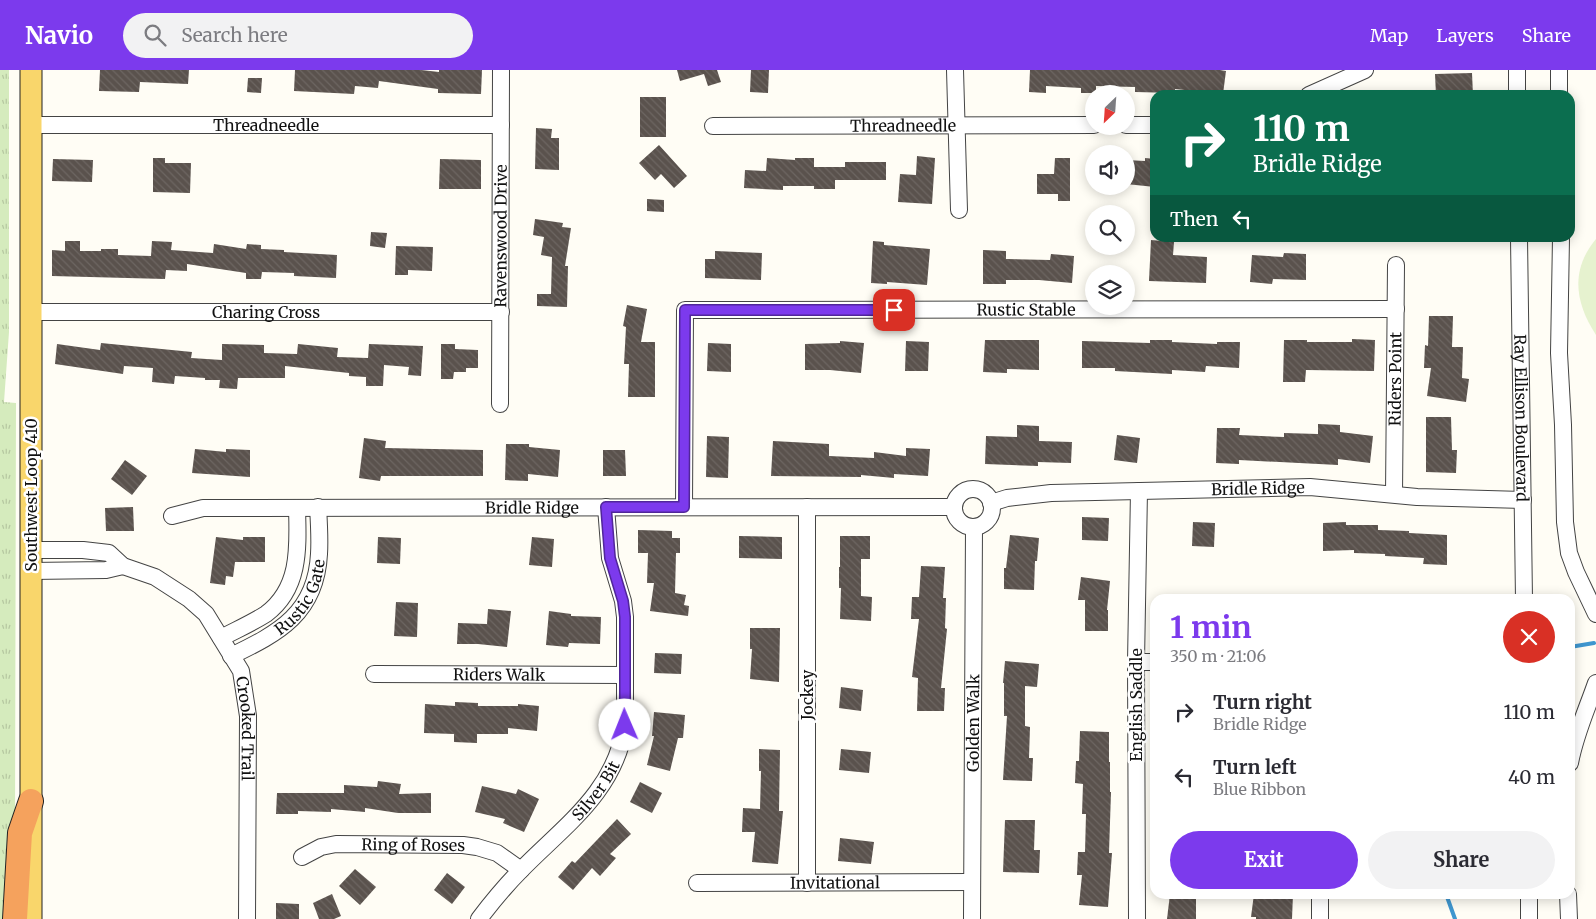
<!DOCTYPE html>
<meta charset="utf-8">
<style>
body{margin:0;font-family:Merriweather,serif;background:#f2f2f3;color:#2b2b33;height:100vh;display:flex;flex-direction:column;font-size:19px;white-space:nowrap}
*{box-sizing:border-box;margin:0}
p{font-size:16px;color:#7c7c81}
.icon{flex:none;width:28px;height:28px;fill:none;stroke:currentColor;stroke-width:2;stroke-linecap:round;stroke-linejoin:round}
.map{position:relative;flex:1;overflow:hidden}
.side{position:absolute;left:1150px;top:524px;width:425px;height:305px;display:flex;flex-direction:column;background:#fff;border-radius:15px;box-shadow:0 2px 12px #0003}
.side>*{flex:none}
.top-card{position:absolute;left:1150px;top:20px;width:425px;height:152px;border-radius:15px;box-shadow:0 2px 12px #0003;background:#0b6e4f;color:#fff;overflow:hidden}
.needle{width:32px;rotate:205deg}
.fabs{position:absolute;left:1085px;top:15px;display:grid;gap:10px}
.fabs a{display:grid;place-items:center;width:50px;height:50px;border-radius:50%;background:#fff;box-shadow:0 2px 12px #0003;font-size:25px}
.pin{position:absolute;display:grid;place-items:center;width:42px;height:42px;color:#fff;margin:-21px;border-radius:10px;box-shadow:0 2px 8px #0006}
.me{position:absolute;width:55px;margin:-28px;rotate:359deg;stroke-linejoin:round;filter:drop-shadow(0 0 4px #0008)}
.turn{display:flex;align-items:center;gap:18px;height:105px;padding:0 20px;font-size:22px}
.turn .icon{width:65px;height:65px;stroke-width:2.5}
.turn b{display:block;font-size:35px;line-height:42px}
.then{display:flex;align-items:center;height:48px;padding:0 20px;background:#0003;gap:10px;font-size:19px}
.round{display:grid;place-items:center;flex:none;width:52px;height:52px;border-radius:26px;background:#f2f2f3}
.headline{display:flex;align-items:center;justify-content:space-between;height:85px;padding:0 20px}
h1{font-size:30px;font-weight:700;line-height:38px;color:#7c3aed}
.cta{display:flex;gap:10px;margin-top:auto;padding:10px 20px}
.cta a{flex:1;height:58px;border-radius:30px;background:#7c3aed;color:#fff;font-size:20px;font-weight:700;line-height:58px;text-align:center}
.cta a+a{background:#f2f2f3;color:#2b2b33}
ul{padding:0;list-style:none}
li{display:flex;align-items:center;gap:15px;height:65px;padding:0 20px}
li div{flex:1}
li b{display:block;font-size:19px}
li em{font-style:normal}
header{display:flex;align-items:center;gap:30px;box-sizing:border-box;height:70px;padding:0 25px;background:#7c3aed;color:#fff}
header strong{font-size:24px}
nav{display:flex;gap:28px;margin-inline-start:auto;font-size:18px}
.search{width:350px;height:45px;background:#f2f2f3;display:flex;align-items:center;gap:12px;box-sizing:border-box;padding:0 18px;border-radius:28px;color:#7c7c81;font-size:19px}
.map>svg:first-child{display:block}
</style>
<header>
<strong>Navio</strong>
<div class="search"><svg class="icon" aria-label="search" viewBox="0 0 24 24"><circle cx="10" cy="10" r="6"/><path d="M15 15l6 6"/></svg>Search here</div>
<nav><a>Map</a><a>Layers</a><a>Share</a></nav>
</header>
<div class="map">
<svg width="1596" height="849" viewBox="0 0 1596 849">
<defs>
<pattern id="grass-tufts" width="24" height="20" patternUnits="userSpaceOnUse" patternTransform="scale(1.25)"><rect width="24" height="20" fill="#d5ebbd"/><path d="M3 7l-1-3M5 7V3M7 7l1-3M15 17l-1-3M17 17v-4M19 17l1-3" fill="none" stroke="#b6c8a1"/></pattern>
<pattern id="building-back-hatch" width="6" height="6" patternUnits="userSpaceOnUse" patternTransform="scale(1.25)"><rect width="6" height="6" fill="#5a524d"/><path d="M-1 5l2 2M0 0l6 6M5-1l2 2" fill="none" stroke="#6d6662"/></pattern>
</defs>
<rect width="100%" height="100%" fill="#fffdf5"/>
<!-- grass -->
<polygon fill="url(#grass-tufts)" points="0,0 9,0 9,262 4,332 16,333 15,758 11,849 0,849"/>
<!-- pitch -->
<path fill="#e6f2cf" d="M1596,169V265C1575,233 1570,200 1596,169Z"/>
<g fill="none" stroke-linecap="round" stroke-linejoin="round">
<!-- stream -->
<g stroke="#3f96cf" stroke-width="4">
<polyline points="1570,577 1594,573"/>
<polyline points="1446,824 1455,849"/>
</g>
</g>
<!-- building -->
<g fill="url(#building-back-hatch)">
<polygon points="100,0 189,0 188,14 140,12 139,22 99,21"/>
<polygon points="295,0 421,0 439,2 439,0 482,0 481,24 438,23 438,19 379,11 378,18 355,16 354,24 294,21"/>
<polygon points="677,0 717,0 721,12 708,16 704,4 680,11"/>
<polygon points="751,0 769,0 768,23 750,22"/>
<polygon points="1030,0 1220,0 1226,1 1223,24 1175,19 1175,23 1135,22 1135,17 1096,16 1096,23 1081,23 1081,18 1046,16 1046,23 1029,22"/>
<polygon points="1472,3 1473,25 1436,25 1435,4"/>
<polygon points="248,8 262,8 261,23 247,22"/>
<rect x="640" y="27" width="26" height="40"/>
<polygon points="536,58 552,59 551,68 559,68 559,100 535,99"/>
<polygon points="659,75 687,106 674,118 661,104 655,110 639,93"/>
<polygon points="917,86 935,88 932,134 898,132 900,104 916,105"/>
<polygon points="153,88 165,88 165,93 191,93 190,123 153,122"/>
<polygon points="767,88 795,90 795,88 814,88 814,97 845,97 845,92 886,92 886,110 835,110 835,119 814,119 814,116 783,116 783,120 744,118 745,100 766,101"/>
<polygon points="1055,88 1070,88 1070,131 1058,131 1058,124 1037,124 1037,104 1054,104"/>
<polygon points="1145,88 1155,89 1155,117 1126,114 1126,90 1145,91"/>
<polygon points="53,89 93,90 92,112 52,111"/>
<polygon points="440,89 481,90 481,119 439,119"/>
<polygon points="647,129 664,130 664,142 647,141"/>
<polygon points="535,149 563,153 562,157 571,158 565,196 568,196 567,237 537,236 537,224 551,224 552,187 541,185 544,167 533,165"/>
<polygon points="371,162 387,163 385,178 370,176"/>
<polygon points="1151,170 1174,172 1173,185 1207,187 1206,213 1149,211"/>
<polygon points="65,171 80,171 80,181 101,181 101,179 118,179 118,185 151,186 152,171 172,172 171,180 213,183 214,174 246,179 247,174 261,175 261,179 284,180 284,182 337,185 336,208 294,206 294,203 262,202 261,209 246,209 246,203 187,194 187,201 166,200 165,209 52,206 52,180 65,181"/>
<polygon points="873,171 884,172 884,175 930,179 927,215 887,212 887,214 871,213"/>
<polygon points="396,176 433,177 432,201 408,200 408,205 395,205"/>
<polygon points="983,180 1006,181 1006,189 1050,190 1051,184 1074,186 1072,213 1039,210 1006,210 1006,214 983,214"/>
<polygon points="715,181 762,183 761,210 705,208 705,189 715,189"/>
<polygon points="1284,183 1306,184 1306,210 1273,209 1272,214 1250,212 1252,185 1283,187"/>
<polygon points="627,235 647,239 641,272 655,272 655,327 628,327 629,294 624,294 626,257 623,256"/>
<polygon points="1429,246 1453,246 1452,277 1463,277 1462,308 1469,309 1466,332 1427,326 1431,298 1424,298 1425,275 1428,276"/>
<polygon points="1352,269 1375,270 1374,301 1306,300 1305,312 1283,312 1284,270 1307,270 1307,272 1352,272"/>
<polygon points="985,270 1039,270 1039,300 1007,299 1007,303 983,302"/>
<polygon points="1150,270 1172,270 1172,272 1217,274 1217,272 1240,272 1239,298 1206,296 1205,302 1172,300 1172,304 1115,301 1115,298 1082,298 1082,271 1150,273"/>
<polygon points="840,271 864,273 861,303 830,300 805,300 805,274 840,273"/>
<polygon points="906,271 929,272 928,301 905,301"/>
<polygon points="101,273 192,282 191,288 222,290 222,274 264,275 264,283 297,284 298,274 338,278 337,287 368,288 369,274 423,276 421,306 408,305 409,297 384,295 383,316 366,316 366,307 349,306 349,303 285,296 285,308 238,308 237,319 219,318 220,310 205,310 205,308 175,306 174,314 152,312 153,298 124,296 123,304 55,294 57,274 100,280"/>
<polygon points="708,273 731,274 731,302 707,301"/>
<polygon points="441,274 455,274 455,279 478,280 478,298 466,298 466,302 454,302 453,309 441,309"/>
<polygon points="1426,347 1451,347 1452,380 1457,380 1456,403 1426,402"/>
<polygon points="1318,354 1340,355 1340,362 1373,366 1370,393 1338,389 1338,395 1239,390 1239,394 1216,393 1217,358 1240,358 1239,365 1284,367 1284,363 1318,364"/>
<polygon points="1017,355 1039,356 1039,371 1072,372 1071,393 1038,392 1038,396 985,394 986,366 1017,367"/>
<polygon points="1117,365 1140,368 1137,393 1114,390"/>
<polygon points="707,366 729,367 728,408 706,407"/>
<polygon points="364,368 386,371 385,378 483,380 483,406 381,406 380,411 359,408"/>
<polygon points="773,371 829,374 829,386 874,388 874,382 906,386 906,378 930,379 928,406 894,404 894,408 861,405 861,407 771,406"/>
<polygon points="506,374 529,374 529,377 560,380 558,407 528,404 528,411 505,410"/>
<polygon points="195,379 226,382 226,379 250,380 250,407 192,403"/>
<polygon points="603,380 625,380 626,406 603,406"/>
<polygon points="125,390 147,406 132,425 111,409"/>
<polygon points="133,437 134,461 106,461 105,438"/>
<polygon points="1082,447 1109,448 1108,471 1082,470"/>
<polygon points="1193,452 1215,453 1214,477 1192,476"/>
<polygon points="1346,452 1346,455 1378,455 1378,460 1409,461 1409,463 1447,465 1447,495 1423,494 1424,488 1385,486 1385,484 1354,483 1354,480 1323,481 1323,453"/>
<polygon points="638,460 672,461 672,468 680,468 680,483 676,483 675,523 686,525 684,535 689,536 688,546 650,541 654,513 647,513 648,483 638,483"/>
<polygon points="1010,465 1039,468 1037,491 1035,491 1034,520 1004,519 1004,498 1006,498"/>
<polygon points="739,466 782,467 782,489 739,488"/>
<polygon points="840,466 870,466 870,489 861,489 861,526 872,527 871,551 840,549 841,518 839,518 839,497 840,497"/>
<polygon points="216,467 243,470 243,467 265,467 265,492 235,492 233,507 226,506 225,515 210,513"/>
<polygon points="378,467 401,468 400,494 377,493"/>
<polygon points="532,467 554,469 552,497 529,495"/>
<polygon points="921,496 945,497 943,528 946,528 945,558 947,559 941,618 945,618 944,641 917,641 918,608 912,607 919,549 911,549 912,527 919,527"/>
<polygon points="1081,507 1110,511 1107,540 1108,540 1108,561 1085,561 1085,530 1078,530"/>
<polygon points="396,532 418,533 417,567 394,566"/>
<polygon points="488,539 511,541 507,577 478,574 457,574 458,553 487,554"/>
<polygon points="549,541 571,544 571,546 601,547 600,574 569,573 568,577 546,575"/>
<polygon points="750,558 780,558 779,612 750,609 752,579 750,579"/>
<polygon points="655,583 682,584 681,604 654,603"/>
<polygon points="1005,591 1039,594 1037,617 1025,616 1025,656 1030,657 1029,688 1033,688 1032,711 1003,710 1007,646 1004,646 1004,613 1003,613"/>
<polygon points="841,617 863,620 861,641 839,638"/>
<polygon points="455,632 478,633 478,636 518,636 518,634 539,636 537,661 508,658 508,664 477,664 477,673 454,672 454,664 424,663 425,634 455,636"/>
<polygon points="654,642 685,645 683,668 678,668 670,701 647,695 654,666 652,666"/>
<polygon points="1080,661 1109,662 1109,692 1110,692 1110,722 1111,722 1109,783 1112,783 1108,837 1079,835 1082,805 1077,805 1078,782 1085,782 1086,744 1082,744 1083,714 1075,713 1076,691 1079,691"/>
<polygon points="759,679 780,680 779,741 783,741 778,794 752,792 755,762 742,762 743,738 760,739 761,701 759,701"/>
<polygon points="841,679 871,682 869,703 839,700"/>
<polygon points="378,711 401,714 399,724 431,723 431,743 398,743 365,738 365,742 331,739 331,742 298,741 298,744 276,744 277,723 344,723 344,715 377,717"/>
<polygon points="640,712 662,723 652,743 630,732"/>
<polygon points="482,716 516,724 518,719 539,729 524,762 503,753 505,749 475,742"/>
<polygon points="617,749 631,764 610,784 616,788 600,806 592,798 573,820 558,807 572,791 575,793"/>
<polygon points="1005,750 1035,750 1034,780 1040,780 1039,803 1003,802"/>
<polygon points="840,768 874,772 871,794 838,791"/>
<polygon points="355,799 376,817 360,835 339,816"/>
<polygon points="447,803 465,817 452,834 434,820"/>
<polygon points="332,824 341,846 334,849 319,849 313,833"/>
<polygon points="1170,824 1196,824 1196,849 1167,849"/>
<polygon points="1254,824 1293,824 1292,849 1256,849 1256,847 1251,847"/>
<polygon points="276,833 299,834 299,849 276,849"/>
</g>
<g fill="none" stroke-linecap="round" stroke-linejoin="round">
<!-- minor casing -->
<g stroke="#444" stroke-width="18">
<g id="minor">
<polyline points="955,0 959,140"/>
<polyline points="1517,0 1517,25"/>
<polyline points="1559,0 1559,25"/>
<polyline points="1309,25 1365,0"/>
<path id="s1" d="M31,55H501"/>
<polyline points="1126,55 1155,55"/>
<path id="s2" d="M713,56L1094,55"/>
<path id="s3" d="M1519,168L1524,529"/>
<polyline points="1561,168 1559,283 1563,355 1565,452 1569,483 1576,502 1596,544"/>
<path id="s4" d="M31,242H501"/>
<path id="s5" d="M500,334L501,0"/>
<circle cx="973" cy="438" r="19"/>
<path id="s6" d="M1394,424L1396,195"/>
<path id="s7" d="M991,433L1007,428L1051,423L1310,417L1417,427L1523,430"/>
<path id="s8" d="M684,437L685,240L1396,239"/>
<polyline points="807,437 807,813"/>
<path id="s9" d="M172,446L203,438L954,437"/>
<path id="s10" d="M31,480H83L109,483L123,496L155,507L189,529L206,544L241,601L248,646L247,849"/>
<polyline points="31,501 106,500 123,496"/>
<path d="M221,568C236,560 252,553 266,544C301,518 298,476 297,438"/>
<path id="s11" d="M231,586C279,563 316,543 319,484C320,469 319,453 318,437"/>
<polyline points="1136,592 1155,592"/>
<path id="s12" d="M374,604L624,605"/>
<path d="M1570,693C1575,665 1587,639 1596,613"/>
<path id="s13" d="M302,787L321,777L336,774L463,775L477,777L497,783L521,800"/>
<path id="s14" d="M697,813L972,812"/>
<polyline points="1529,824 1529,849"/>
<polyline points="1568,824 1569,849"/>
<path id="s15" d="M479,849C492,832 506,815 521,800C564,756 616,721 625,655V547L623,531L610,488L606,437"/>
<path id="s16" d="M972,849L974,457"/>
<polyline points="1137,849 1136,592 1139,421"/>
<polyline points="1320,849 1320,824"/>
</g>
</g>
<!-- major casing -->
<g stroke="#222" stroke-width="23">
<polyline id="major" points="31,849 31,0"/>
</g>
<!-- highway casing -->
<g stroke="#222" stroke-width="26">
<polyline id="highway" points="15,849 20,763 31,731"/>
</g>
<!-- minor -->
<use href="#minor" stroke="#fff" stroke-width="16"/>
<!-- major -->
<use href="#major" stroke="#f9d66b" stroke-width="21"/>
<!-- highway -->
<use href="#highway" stroke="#f5a25d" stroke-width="24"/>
</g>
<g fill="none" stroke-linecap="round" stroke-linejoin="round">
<!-- route casing -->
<g stroke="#51269a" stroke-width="12">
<polyline id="route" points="625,655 625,547 623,531 610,488 606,437 684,437 685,240 894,240"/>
</g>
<!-- route -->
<use href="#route" stroke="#7c3aed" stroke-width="9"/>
</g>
<g text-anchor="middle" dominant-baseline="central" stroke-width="5" stroke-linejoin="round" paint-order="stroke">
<!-- street labels -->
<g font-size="16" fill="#111" stroke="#fff">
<text stroke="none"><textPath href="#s1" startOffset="235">Threadneedle</textPath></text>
<text stroke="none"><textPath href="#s2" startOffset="190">Threadneedle</textPath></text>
<text stroke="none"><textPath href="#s5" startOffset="168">Ravenswood Drive</textPath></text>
<text stroke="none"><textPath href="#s8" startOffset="538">Rustic Stable</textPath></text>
<text stroke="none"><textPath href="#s4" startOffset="235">Charing Cross</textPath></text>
<text stroke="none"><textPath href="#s6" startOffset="115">Riders Point</textPath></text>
<text stroke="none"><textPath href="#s3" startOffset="180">Ray Ellison Boulevard</textPath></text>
<text stroke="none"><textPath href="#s7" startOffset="268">Bridle Ridge</textPath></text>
<text transform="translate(31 425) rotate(-90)">Southwest Loop 410</text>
<text stroke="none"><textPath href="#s9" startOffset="361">Bridle Ridge</textPath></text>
<text stroke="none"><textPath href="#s11" startOffset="95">Rustic Gate</textPath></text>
<text stroke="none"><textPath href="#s12" startOffset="125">Riders Walk</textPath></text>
<text transform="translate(807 625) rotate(-90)">Jockey</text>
<text transform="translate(1136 635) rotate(-90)">English Saddle</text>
<text stroke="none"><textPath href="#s16" startOffset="196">Golden Walk</textPath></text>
<text stroke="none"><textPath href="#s10" startOffset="319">Crooked Trail</textPath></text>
<text stroke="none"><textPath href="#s15" startOffset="174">Silver Bit</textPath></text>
<text stroke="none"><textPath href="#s13" startOffset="114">Ring of Roses</textPath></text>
<text stroke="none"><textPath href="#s14" startOffset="138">Invitational</textPath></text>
</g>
</g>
</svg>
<div class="fabs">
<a><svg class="needle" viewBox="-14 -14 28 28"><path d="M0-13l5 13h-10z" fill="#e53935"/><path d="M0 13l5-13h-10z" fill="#7c7c81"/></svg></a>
<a><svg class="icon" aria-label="sound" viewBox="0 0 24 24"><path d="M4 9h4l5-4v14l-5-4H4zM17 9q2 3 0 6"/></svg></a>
<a><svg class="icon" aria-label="search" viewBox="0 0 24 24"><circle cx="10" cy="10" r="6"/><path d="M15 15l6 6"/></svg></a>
<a><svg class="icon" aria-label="layers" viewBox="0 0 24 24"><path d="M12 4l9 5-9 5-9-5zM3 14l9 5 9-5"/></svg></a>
</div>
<div class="pin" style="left:894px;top:240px;background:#d93025"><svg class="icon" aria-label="arrive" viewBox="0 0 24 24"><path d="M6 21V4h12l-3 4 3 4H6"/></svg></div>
<svg class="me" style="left:625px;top:655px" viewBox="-20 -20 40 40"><circle r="19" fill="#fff"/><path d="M0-13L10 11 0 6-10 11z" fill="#7c3aed"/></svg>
<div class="top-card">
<div class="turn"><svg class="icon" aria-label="right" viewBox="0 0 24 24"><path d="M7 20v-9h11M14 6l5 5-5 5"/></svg><div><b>110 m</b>Bridle Ridge</div></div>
<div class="then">Then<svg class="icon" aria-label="left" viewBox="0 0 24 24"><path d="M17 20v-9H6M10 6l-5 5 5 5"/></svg></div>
</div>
<section class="side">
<div class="headline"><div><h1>1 min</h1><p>350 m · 21:06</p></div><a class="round" style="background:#d93025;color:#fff"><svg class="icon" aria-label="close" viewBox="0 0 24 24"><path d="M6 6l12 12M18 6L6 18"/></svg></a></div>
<ul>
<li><svg class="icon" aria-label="right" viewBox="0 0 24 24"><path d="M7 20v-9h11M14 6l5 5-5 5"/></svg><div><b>Turn right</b><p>Bridle Ridge</p></div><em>110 m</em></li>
<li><svg class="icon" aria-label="left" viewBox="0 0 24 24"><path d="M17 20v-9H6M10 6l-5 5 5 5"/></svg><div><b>Turn left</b><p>Blue Ribbon</p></div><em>40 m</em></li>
</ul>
<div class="cta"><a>Exit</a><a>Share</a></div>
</section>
</div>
